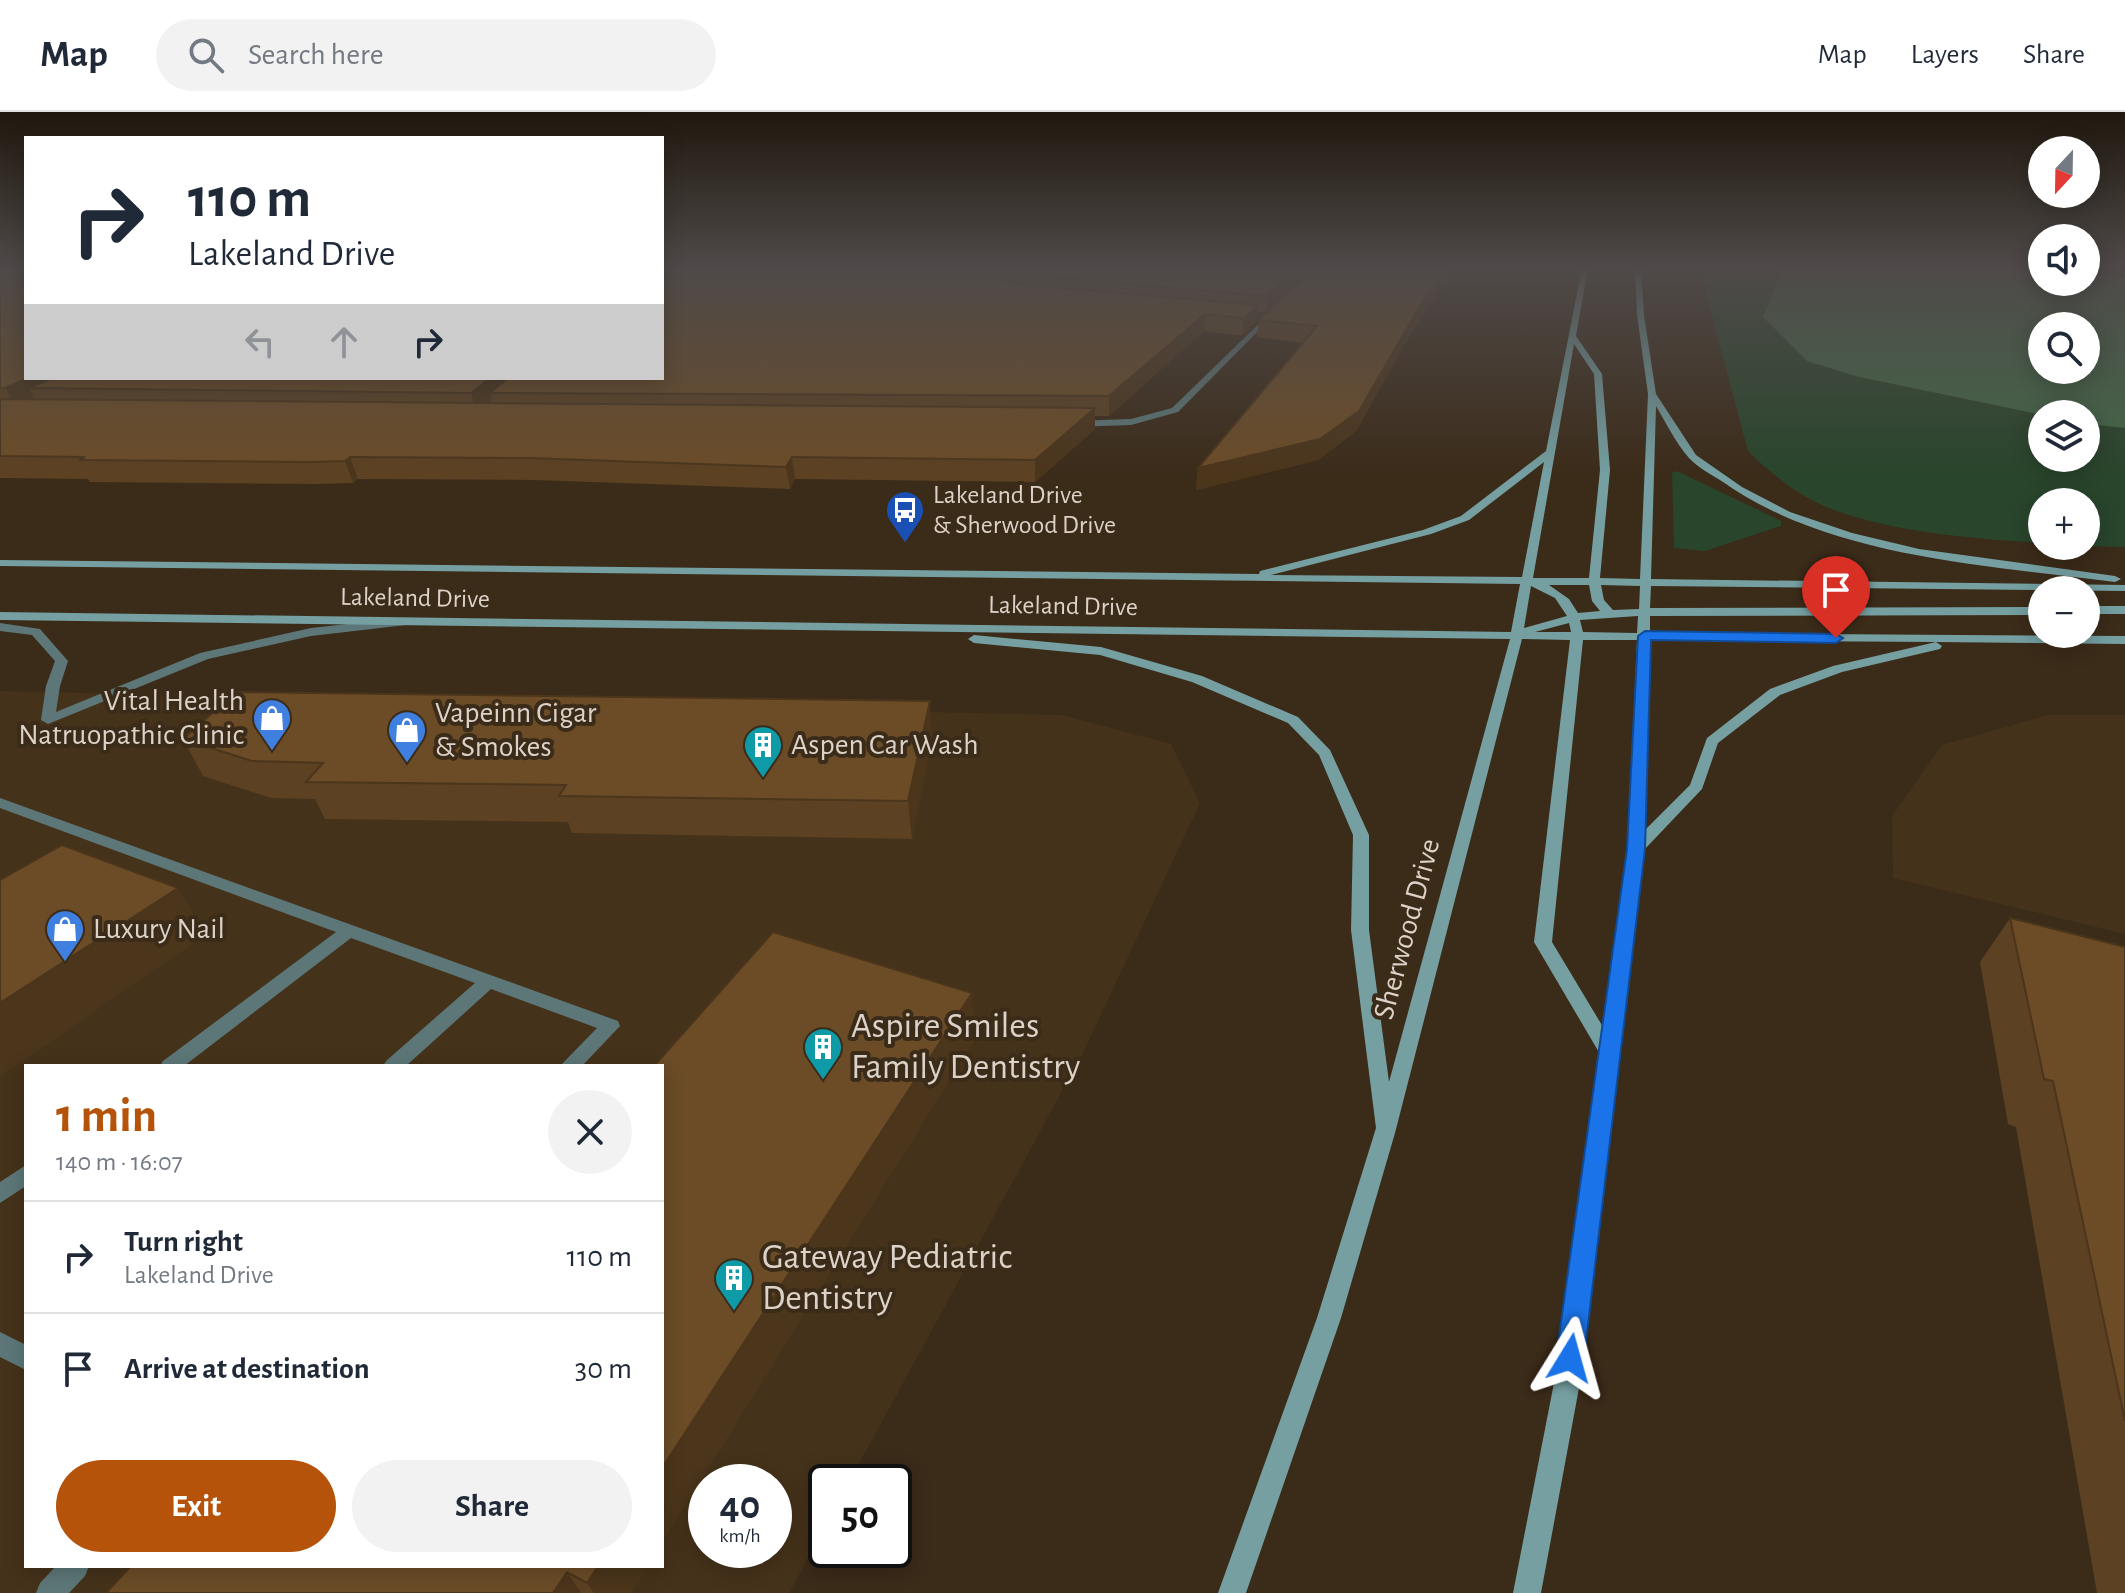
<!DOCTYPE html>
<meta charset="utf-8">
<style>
body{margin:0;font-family:"Alegreya Sans",sans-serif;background:#f2f2f3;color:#1f2937;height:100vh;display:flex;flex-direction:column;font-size:30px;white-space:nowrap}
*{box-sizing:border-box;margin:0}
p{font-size:26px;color:#747a83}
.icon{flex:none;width:44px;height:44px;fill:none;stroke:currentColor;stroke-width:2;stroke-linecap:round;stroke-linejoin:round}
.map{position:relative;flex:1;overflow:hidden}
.panel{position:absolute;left:24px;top:952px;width:640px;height:504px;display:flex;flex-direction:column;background:#fff;border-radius:0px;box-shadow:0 4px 20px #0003}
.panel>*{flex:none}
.guide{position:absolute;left:24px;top:24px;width:640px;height:244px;border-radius:0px;box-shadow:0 4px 20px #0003;background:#fff;color:#1f2937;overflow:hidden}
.needle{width:52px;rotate:202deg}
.buttons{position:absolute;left:2028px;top:24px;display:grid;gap:16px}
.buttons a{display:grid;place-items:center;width:72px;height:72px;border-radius:50%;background:#fff;box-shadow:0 4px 20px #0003;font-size:40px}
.speed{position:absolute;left:688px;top:1352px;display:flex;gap:16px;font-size:40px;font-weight:700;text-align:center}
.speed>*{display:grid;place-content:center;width:104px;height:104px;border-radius:50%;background:#fff;box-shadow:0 4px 20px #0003;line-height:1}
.speed small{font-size:20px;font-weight:400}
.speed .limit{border:4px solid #111;border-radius:12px;background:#fff;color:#111}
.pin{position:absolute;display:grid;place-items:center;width:68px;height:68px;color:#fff;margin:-82px -34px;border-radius:50% 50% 50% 0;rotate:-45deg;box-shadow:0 0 8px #0007}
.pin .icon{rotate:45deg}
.me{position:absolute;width:88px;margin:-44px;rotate:8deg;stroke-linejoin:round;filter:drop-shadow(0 0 6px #0008)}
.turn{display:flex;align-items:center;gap:28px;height:168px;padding:0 32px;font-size:36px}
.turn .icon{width:104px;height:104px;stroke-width:2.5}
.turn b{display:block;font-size:56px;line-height:68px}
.lanes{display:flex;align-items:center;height:76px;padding:0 32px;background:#0003;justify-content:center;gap:40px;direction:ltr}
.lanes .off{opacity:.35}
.round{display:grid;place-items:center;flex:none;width:84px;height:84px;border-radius:42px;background:#f2f2f3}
.summary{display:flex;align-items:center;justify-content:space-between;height:136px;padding:0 32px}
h1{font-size:48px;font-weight:700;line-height:60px;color:#b45309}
.cta{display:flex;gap:16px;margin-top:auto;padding:16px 32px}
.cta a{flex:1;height:92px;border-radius:48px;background:#b45309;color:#fff;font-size:32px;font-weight:700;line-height:92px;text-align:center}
.cta a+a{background:#f2f2f3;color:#1f2937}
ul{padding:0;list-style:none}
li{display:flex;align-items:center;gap:24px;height:112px;padding:0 32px;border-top:2px solid #e0e1e3}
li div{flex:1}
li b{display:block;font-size:30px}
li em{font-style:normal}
header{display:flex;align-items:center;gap:48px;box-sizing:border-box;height:112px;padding:0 40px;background:#fff;border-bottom:2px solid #e0e1e3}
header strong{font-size:38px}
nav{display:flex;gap:44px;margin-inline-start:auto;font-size:28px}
.search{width:560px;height:72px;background:#f2f2f3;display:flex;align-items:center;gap:20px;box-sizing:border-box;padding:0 28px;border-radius:44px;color:#747a83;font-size:30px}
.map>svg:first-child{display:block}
</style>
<header>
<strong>Map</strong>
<div class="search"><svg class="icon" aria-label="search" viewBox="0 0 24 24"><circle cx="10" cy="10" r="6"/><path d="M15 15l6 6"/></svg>Search here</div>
<nav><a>Map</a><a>Layers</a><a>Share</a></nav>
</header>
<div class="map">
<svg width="2125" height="1481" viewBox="0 0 2125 1481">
<rect width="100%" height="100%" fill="#3b2b19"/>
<!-- built -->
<g fill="#45321a" fill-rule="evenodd">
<path d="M0,579L1062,603L1171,632L1200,691L1084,939L849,1370H826V1413L789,1481H0ZM26,954H662V1454H26ZM706,1370H774V1438H706Z"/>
<polygon points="2048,603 2125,603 2125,822 1893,766 1892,704 1942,633"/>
</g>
<!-- green -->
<g fill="#29452c">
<path d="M1702,156H1783L1763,205L1859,265L2042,303V346H2086V312L2125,316V435L2082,434H2086V390H2042V431C1977,427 1896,421 1834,398C1803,387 1772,363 1748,339L1705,178Z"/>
<polygon points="1677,359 1781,409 1781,414 1705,439 1674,436 1672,361"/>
</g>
<!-- forest -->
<path fill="#436848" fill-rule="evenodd" d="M1783,156H1996L2042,159V170H2086V163L2125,166V316L2086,312V302L2042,303L1859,265L1807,249L1763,205ZM2086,214V258H2042V214Z"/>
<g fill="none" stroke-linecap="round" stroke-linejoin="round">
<!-- service -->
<g fill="#5d7778" fill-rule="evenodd">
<polygon points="402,506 406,507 406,513 311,524 208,547 48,612 41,608 46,574 55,549 32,523 0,519 0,511 40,517 68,549 60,574 56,600 200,541 311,516"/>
<polygon points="0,686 618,909 620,914 582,954 560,954 597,916 491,877 406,954 383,954 386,949 475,871 351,826 184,954 160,954 163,949 336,820 0,696"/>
<polygon points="26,1053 26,1074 0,1091 0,1070"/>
<polygon points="0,1220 26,1233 26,1258 0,1245"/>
<polygon points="56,1454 89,1454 85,1464 69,1481 36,1481 40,1471"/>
</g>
<!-- minor -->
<g fill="#5d7778" fill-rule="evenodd">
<polygon points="995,156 1001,156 995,170 1005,180 995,179 989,170"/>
<polygon points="1270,201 1275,202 1178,300 1131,313 1073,315 1069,312 1073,309 1131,307 1172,296"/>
</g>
<!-- secondary -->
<g fill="#759fa1" fill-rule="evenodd">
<path d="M1582,156H1588L1576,224L1602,262L1610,358L1600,466L1640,467L1648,282L1637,203L1635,156H1641L1644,203L1656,282L1696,343L1742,375L1790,400L1852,421L1919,437L2115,464L2121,467L2115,470C1988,453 1831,446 1723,370C1712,363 1697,355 1689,346C1676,331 1666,311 1656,294L1651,467L2125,473V479L1651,474L1650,496L2042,495V503L1650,504V521L2125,524V532L1936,530L1942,534L1940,537L1842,560L1780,583L1718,631L1702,677L1644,738L1579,1276L1541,1481H1513L1553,1276L1600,942L1534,830L1570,528L1522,527L1395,1021L1341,1206L1246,1481H1218L1317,1206L1376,1016L1351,818L1353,723L1319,643L1288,611L1192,570L1100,543L974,531L968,527L974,523L1101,535L1202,564L1298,605L1330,638L1369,723V818L1389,970L1510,527L0,508V500L1511,520L1520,472L0,454V448L1259,462L1260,459L1423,418L1461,404L1546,339ZM1574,232L1594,262L1600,358L1589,466H1533ZM1544,350L1522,465L1271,463L1431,422L1469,408ZM1549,473H1589L1592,489L1600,499L1578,501L1569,487ZM1601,473L1640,474L1639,497L1613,498L1604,488ZM1531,474L1555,486L1567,504L1524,516ZM1638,504L1637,521L1583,520L1580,508ZM1569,511L1571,520H1535ZM1583,528H1637L1628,737L1603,915L1552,830ZM1650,528L1936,530L1833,554L1770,577L1707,626L1690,673L1644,719Z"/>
<rect x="2086" y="494" width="39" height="8"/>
</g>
</g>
<!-- wall -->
<g fill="#5c4122">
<polygon points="0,156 26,266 992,156 990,161 992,165 998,166 998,156 1455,156 1414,216 1356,319 1318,348 1196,378 1198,356 1303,231 1257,225 1259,208 1266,201 1257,200 1256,210 1242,224 1204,219 1109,304 1095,304 1095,317 1035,370 795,367 790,377 534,368 358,367 353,371 316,372 90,370 88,367 0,366"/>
<polygon points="932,625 912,727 572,721 568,710 325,707 315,687 271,686 203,664 183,627"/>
<polygon points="2010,806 2125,835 2125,1481 2097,1481 2016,1015 2008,1012 1980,850"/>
<polygon points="648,1454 631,1481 106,1481"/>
</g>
<!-- shaded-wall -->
<g fill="#4b351b">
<polygon points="1298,156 1312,156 1266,201 1268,184"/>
<polygon points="1447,156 1455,156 1414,216 1356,319 1318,348 1196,378 1198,356"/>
<polygon points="1258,193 1256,210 1242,224 1244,206"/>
<polygon points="1205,202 1204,219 1109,304 1109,284"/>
<polygon points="28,266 79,266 29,276 34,287 16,296 5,276"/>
<polygon points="490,266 518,266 490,281 492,288 477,301 471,281"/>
<polygon points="1095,296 1095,317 1035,370 1035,348"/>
<polygon points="350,345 358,367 353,371 345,349"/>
<polygon points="792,345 795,367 790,377 786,355"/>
<polygon points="930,589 932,625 912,727 908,689"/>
<polygon points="178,776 207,822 0,965 0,891"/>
<polygon points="972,881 975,928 662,1431 662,1356"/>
<polygon points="598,1454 648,1454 631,1481 594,1481 587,1471"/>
<polygon points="567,1460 581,1481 553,1481"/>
</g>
<!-- building -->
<g fill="#6b4c27" stroke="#4b351b" stroke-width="2">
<polygon points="0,156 26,156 26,266 28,266 5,276 0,276"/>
<polygon points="662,156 987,156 992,165 1023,173 1258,193 1244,206 1205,202 1109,284 490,281 508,266 662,266"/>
<polygon points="999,156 1298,156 1268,184 1024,163 1000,158"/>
<polygon points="1313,156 1447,156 1417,199 1359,299 1320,327 1198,356 1317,214 1259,208"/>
<polygon points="52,266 490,266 471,281 29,276"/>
<polygon points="0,287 1095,296 1035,348 792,345 786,355 528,346 350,345 345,349 307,350 79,348 85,345 0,344"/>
<polygon points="236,580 930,589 908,689 559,684 566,673 306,670 323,651 252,649 183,627"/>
<polygon points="62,733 178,776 0,891 0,768"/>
<polygon points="2010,806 2125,835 2125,1309 2053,969 2044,967"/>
<polygon points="773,820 972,881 662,1356 662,954 654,954"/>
<polygon points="131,1454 598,1454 587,1471 567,1460 553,1481 106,1481"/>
</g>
<!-- sky -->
<linearGradient id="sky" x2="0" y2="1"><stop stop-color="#20180e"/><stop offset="0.43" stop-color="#4f4a49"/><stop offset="1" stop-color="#4f4a49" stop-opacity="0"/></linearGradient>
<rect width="2125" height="363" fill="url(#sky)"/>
<!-- route -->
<polygon fill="#1a73e8" stroke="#114b97" stroke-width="2" points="1645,519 1836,522 1843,526 1836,531 1651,528 1645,737 1584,1246 1580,1256 1570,1260 1561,1256 1556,1246 1627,737 1638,524"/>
<!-- icons -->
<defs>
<g id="bus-pin" transform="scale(2)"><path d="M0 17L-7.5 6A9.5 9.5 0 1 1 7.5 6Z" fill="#1a4fb4" stroke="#3b2b19"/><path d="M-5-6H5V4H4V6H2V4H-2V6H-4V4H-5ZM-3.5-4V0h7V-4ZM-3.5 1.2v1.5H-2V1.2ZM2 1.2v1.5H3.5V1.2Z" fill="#fff"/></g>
<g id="shop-pin" transform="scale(2)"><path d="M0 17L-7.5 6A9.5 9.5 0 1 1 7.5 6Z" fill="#3f7fe0" stroke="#3b2b19"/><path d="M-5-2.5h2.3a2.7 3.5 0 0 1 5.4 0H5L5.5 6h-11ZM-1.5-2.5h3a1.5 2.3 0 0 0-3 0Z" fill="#fff"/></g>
<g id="building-pin" transform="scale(2)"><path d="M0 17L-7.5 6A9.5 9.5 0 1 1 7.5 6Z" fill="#0f9aa8" stroke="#3b2b19"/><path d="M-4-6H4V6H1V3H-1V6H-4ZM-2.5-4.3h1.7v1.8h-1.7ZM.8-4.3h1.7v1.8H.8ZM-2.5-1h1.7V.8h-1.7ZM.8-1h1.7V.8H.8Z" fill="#fff"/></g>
</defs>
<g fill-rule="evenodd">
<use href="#bus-pin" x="905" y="398"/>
<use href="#shop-pin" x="272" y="606"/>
<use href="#shop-pin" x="407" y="618"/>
<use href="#building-pin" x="763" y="633"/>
<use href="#shop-pin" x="65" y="817"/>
<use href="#building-pin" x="823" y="935"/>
<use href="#building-pin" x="734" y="1166"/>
</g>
<g text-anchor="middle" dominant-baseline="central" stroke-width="8" stroke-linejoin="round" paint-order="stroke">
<!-- far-poi labels -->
<g font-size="26" fill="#dcd2c8" stroke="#3b2b19" text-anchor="start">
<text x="933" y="383">Lakeland Drive<tspan x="933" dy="30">&amp; Sherwood Drive</tspan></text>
</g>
<!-- far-street labels -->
<g font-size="26" fill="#dcd2c8" stroke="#3b2b19">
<text transform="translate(415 486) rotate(1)">Lakeland Drive</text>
<text transform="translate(1063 494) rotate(1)">Lakeland Drive</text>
</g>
<!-- poi labels -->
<g font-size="30" fill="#dcd2c8" stroke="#3b2b19" text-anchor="start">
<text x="244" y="589" text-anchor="end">Vital Health<tspan x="244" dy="34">Natruopathic Clinic</tspan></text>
<text x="435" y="601">Vapeinn Cigar<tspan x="435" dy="34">&amp; Smokes</tspan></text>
<text x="791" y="633">Aspen Car Wash</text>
<text x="93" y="817">Luxury Nail</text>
</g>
<!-- street labels -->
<g font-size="30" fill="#dcd2c8" stroke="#3b2b19">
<text transform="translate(1407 817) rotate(-75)">Sherwood Drive</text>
</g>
<!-- near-poi labels -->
<g font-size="36" fill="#dcd2c8" stroke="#3b2b19" text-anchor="start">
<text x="851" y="914">Aspire Smiles<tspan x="851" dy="41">Family Dentistry</tspan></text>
<text x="762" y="1145">Gateway Pediatric<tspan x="762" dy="41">Dentistry</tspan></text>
</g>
</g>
</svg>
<div class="buttons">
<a><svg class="needle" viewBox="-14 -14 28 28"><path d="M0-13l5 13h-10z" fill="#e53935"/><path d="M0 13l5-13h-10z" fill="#747a83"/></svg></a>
<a><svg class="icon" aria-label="sound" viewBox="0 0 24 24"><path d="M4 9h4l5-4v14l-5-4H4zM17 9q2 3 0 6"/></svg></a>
<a><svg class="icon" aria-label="search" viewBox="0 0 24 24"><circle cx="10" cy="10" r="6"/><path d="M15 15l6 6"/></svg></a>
<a><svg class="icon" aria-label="layers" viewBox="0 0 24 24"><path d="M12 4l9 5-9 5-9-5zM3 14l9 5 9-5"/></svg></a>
<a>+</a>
<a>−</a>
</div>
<div class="speed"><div>40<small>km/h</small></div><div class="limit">50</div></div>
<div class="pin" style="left:1836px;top:526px;background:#d93025"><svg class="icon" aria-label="arrive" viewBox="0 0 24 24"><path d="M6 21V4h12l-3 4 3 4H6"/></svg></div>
<svg class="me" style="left:1570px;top:1246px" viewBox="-20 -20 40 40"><path d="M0-17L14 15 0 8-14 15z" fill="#1a73e8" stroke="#fff" stroke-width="4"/></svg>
<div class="guide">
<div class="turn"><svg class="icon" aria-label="right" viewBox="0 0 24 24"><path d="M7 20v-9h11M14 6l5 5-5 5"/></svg><div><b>110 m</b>Lakeland Drive</div></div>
<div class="lanes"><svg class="icon off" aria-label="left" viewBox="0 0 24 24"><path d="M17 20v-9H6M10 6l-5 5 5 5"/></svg><svg class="icon off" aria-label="ahead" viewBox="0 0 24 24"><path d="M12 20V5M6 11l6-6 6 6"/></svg><svg class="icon" aria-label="right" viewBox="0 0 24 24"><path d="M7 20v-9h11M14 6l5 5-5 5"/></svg></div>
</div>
<section class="panel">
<div class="summary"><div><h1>1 min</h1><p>140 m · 16:07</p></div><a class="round"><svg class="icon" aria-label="close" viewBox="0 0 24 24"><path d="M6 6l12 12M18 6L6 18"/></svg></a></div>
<ul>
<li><svg class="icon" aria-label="right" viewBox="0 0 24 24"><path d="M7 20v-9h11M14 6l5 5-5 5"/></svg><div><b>Turn right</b><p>Lakeland Drive</p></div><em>110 m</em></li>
<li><svg class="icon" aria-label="arrive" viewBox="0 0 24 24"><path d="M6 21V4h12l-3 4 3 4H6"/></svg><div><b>Arrive at destination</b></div><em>30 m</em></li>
</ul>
<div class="cta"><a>Exit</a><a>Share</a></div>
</section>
</div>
